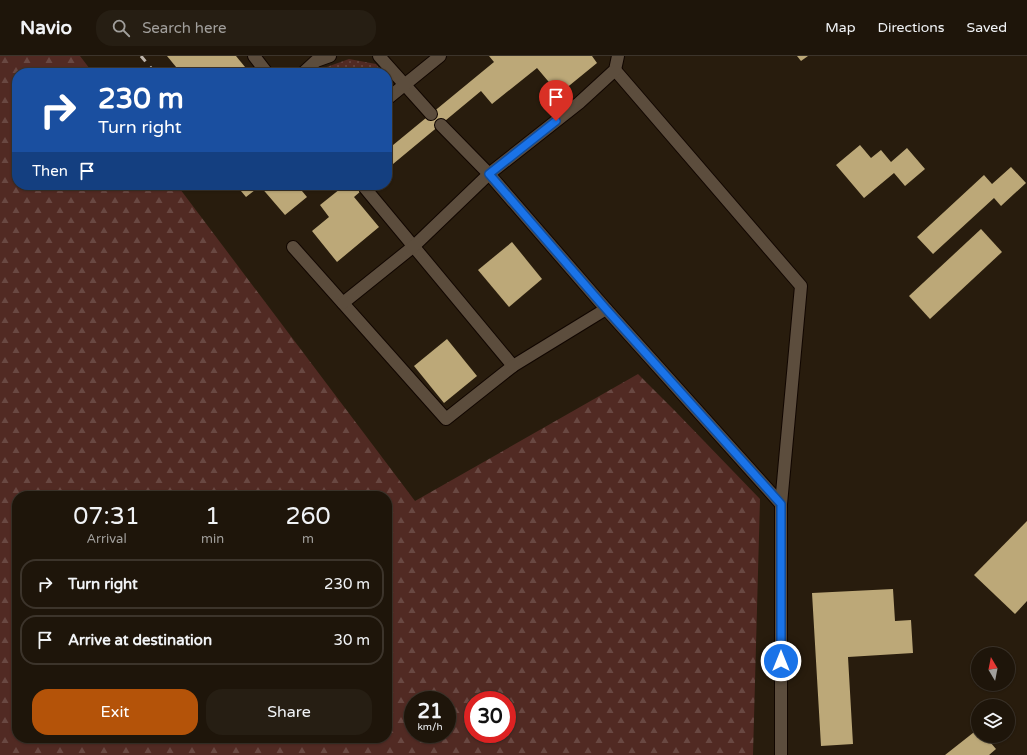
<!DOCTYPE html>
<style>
body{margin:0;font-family:"Varela Round",sans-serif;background:#261e13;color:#f1f3f6;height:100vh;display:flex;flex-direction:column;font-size:15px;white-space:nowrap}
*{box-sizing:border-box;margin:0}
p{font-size:13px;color:#a19f9c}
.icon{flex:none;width:22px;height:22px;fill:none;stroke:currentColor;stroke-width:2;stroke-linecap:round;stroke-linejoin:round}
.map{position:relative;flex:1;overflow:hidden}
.sheet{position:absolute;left:12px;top:435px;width:380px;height:252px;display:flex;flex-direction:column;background:#1e150a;border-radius:16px;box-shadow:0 1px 3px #0004,0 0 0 1px #3c342b}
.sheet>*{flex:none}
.guide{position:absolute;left:12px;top:12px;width:380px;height:122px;border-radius:16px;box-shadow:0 1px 3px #0004,0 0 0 1px #3c342b;background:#1a4fa0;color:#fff;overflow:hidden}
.needle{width:26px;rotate:350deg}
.controls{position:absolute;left:971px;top:591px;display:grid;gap:8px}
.controls a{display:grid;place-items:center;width:44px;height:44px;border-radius:50%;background:#1e150a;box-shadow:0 1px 3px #0004,0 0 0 1px #3c342b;font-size:20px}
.speed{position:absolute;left:404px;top:635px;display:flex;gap:8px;font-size:20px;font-weight:700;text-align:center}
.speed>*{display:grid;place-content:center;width:52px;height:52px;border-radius:50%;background:#1e150a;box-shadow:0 1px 3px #0004,0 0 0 1px #3c342b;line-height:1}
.speed small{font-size:10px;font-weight:400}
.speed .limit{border:6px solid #d22;background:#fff;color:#111}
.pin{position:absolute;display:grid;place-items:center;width:34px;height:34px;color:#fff;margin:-41px -17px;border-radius:50% 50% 50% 0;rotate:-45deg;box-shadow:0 0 4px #0007}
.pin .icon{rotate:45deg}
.me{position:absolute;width:44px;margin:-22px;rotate:0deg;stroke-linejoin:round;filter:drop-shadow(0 0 3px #0008)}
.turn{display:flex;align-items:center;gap:14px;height:84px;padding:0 20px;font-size:18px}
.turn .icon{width:52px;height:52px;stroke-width:2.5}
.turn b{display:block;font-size:28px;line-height:34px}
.then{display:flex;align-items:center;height:38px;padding:0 20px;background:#0003;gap:8px;font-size:15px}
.eta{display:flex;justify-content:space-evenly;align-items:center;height:68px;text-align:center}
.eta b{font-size:24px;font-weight:600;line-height:28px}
.button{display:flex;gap:8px;margin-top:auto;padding:8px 20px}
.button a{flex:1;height:46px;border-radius:16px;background:#b45309;color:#fff;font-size:16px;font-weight:600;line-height:46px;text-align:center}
.button a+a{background:#261e13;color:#f1f3f6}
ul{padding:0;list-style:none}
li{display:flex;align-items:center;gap:12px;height:50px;margin:0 8px 6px;padding:0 12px;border:2px solid #3c342b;border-radius:16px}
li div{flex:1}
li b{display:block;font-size:15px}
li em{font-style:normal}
header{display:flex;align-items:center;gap:24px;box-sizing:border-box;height:56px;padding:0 20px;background:#1e150a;border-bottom:1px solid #3c342b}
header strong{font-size:19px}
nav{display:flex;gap:22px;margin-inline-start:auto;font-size:14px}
.search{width:280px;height:36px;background:#261e13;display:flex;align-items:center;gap:10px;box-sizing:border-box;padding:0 14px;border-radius:16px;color:#a19f9c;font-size:15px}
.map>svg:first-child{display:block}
</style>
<header>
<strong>Navio</strong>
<div class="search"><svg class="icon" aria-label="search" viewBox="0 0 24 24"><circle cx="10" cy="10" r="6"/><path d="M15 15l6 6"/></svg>Search here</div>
<nav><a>Map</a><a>Directions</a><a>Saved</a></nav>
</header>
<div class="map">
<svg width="1027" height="699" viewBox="0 0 1027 699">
<defs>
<pattern id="grass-dots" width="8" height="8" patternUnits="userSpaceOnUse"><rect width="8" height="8" fill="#512a23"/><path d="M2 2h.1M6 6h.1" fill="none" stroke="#694842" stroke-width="1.8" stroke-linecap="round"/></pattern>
<pattern id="forest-firs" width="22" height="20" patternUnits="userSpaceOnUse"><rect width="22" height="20" fill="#512a23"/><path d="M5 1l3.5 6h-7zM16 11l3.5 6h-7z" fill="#694842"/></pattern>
</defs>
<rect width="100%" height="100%" fill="#281c0d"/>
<!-- grass -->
<polygon fill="url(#grass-dots)" points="349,3 376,8 383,17 317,17 321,13"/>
<!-- forest -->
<path fill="url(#forest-firs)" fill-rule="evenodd" d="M0,0H80L93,17H17V129H177L415,445L638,318L675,355L760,443L753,699H0ZM17,440H387V682H17ZM413,644H447V678H413ZM473,644H507V678H473Z"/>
<!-- building -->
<g fill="#bca878">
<polygon points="167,0 236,0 245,11 236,17 181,17"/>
<polygon points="489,0 592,0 597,7 559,38 537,12 492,48 481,35 387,113 387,94 494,6"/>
<polygon points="797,0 808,0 801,5"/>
<polygon points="860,89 871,102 881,94 891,106 907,92 925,113 905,130 894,117 864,142 836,109"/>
<polygon points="1011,111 1026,127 1001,150 994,142 933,198 917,181 984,119 992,128"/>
<polygon points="236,129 297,129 307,141 285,159 260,130 246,141"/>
<polygon points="345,129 368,129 354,141 379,171 337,206 312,175 329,161 320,149"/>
<polygon points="981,173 1002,196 930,263 909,240"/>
<polygon points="512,186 542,223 509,251 478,214"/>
<polygon points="447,283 477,320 444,347 414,310"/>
<polygon points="1027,465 1027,545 1015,558 974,519"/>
<polygon points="893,533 895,565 911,564 913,597 848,601 853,688 821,690 812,537"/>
<polygon points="978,673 978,680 985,680 996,693 989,699 945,699"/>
</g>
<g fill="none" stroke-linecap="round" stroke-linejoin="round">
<!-- street casing -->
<g stroke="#110600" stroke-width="14">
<g id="street">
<polyline points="254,0 267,17"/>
<polyline points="379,0 431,58"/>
<polyline points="615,14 801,230 781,448 781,699"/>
<polyline points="303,17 316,5 330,0"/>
<polyline points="387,43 440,0"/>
<polyline points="441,69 489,118 606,253 781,448"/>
<polyline points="365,132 513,310"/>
<polyline points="293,191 446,363 513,310 606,253"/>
<polyline points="343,247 414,190 489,118 579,47 615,14 618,0"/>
</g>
</g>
<!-- street -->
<use href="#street" stroke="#5c4d3d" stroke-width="12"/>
<!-- rail -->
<polyline stroke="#bcb3a9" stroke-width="3" stroke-dasharray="7 7" stroke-linecap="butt" points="141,0 155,17"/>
</g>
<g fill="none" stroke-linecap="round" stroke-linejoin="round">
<!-- route casing -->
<g stroke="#114b97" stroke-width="10">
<polyline id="route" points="556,65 489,118 606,253 781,448 781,605"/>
</g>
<!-- route -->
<use href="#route" stroke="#1a73e8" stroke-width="7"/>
</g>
</svg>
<div class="controls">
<a><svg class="needle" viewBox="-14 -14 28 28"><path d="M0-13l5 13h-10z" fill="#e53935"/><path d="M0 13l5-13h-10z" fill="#a19f9c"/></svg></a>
<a><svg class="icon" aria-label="layers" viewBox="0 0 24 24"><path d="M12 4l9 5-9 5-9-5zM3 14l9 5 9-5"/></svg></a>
</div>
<div class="speed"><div>21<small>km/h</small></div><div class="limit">30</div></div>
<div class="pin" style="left:556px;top:65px;background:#d93025"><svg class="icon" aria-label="arrive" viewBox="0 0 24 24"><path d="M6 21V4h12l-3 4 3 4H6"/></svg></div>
<svg class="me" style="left:781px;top:605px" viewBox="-20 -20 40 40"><circle r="17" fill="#1a73e8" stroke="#fff" stroke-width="3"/><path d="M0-11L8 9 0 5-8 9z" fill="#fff"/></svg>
<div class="guide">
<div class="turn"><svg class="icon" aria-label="right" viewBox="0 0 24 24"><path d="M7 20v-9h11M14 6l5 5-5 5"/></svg><div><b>230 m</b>Turn right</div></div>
<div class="then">Then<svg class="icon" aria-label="arrive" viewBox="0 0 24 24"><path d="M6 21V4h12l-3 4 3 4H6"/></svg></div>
</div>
<section class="sheet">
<div class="eta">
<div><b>07:31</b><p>Arrival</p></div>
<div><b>1</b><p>min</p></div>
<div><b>260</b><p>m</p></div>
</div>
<ul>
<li><svg class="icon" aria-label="right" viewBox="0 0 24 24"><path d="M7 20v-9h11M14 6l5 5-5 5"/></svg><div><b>Turn right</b></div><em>230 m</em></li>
<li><svg class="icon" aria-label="arrive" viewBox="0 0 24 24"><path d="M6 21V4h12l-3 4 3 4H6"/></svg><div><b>Arrive at destination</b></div><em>30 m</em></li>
</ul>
<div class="button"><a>Exit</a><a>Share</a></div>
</section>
</div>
